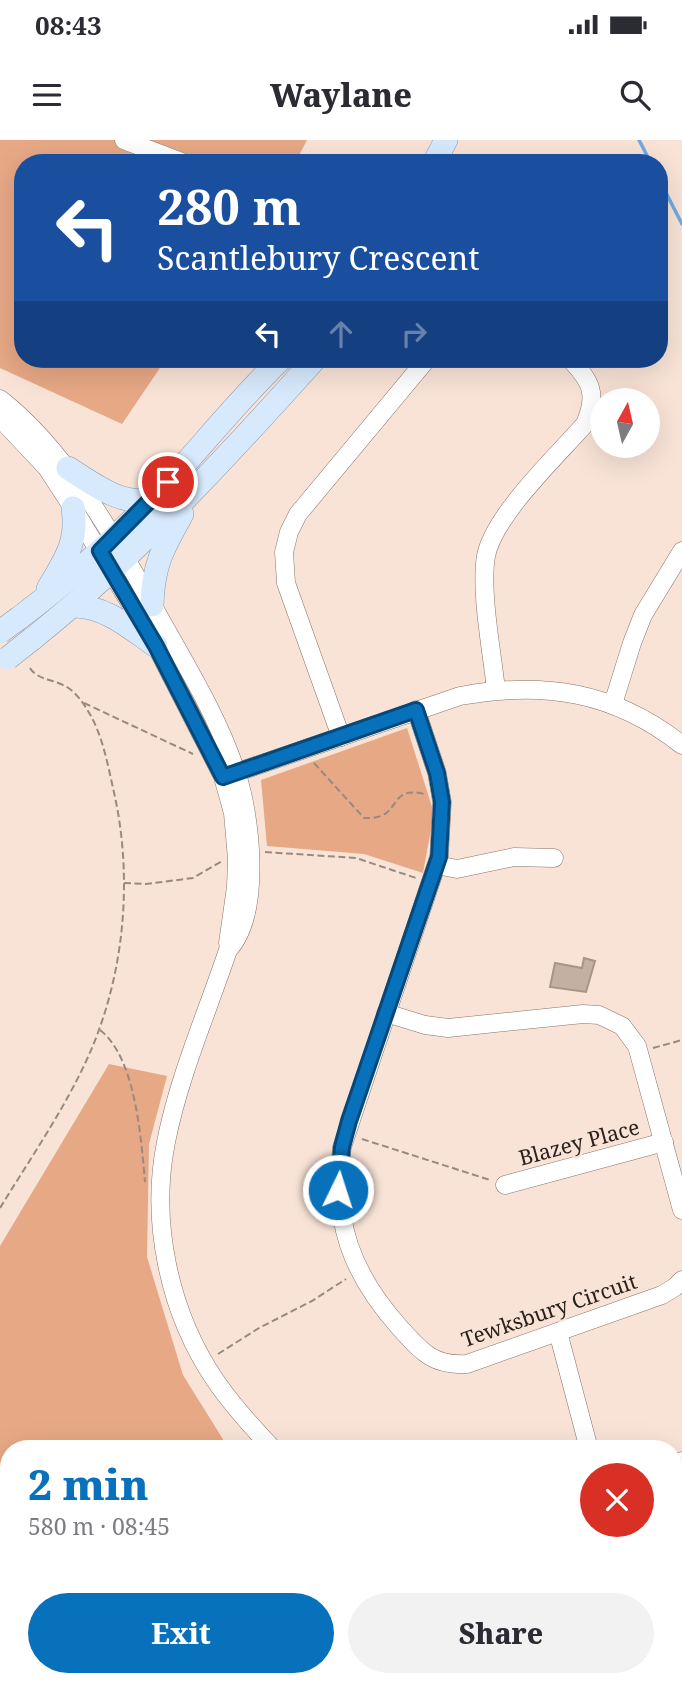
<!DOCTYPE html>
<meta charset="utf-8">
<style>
body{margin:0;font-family:"Noto Serif",serif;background:#f2f2f3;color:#2b2b33;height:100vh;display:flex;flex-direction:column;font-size:26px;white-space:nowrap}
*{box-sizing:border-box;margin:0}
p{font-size:23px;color:#7c7c81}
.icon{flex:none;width:38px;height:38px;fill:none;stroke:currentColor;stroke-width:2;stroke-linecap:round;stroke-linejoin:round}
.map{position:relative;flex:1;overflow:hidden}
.sheet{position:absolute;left:0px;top:1300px;width:682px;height:247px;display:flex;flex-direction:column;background:#fff;border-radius:28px 28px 0 0;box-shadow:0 7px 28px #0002}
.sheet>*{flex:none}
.hud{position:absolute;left:14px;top:14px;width:654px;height:214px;border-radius:28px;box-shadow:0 7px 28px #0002;background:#1a4fa0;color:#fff;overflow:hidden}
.needle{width:46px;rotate:8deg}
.tools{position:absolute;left:590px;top:248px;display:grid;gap:14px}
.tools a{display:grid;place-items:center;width:70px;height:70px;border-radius:50%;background:#fff;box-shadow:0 7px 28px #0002;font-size:35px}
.pin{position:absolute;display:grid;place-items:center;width:60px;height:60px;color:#fff;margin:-30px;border:4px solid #fff;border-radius:50%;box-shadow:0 2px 7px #0007}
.me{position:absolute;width:77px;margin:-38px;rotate:4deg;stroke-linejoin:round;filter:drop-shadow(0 0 5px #0008)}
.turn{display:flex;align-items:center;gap:24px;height:147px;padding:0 28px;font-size:32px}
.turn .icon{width:91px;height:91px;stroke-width:2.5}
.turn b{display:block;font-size:49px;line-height:60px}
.lanes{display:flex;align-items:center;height:66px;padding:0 28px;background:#0003;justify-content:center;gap:35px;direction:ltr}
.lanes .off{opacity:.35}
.round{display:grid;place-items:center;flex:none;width:74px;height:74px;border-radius:37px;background:#f2f2f3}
.head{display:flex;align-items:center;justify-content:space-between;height:119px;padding:0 28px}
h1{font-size:42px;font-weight:800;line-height:52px;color:#0871bc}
.action{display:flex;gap:14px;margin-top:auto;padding:14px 28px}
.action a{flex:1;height:80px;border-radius:42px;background:#0871bc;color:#fff;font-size:28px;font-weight:800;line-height:80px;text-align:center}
.action a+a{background:#f2f2f3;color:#2b2b33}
.status{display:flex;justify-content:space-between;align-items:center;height:49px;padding:0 35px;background:#fff;direction:ltr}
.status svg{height:19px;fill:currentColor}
header{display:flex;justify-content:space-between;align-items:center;height:91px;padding:0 28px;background:#fff;font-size:32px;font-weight:800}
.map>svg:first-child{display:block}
</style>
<div class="status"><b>08:43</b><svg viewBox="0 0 49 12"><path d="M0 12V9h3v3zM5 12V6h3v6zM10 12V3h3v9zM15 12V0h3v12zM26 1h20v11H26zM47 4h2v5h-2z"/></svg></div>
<header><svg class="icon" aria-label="menu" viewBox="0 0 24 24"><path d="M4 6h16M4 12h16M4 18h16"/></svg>Waylane<svg class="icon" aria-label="search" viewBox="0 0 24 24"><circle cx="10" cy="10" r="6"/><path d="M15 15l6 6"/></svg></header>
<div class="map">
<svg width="682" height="1546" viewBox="0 0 682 1546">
<rect width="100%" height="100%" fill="#f9e3d7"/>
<!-- green -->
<g fill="#e7a885">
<polygon points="0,0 307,0 295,23 23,23 23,219 166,219 122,284 0,228"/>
<polygon points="407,588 434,673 423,733 364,714 267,706 261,640"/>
<polygon points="109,924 167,936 149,1004 147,1117 183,1235 229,1309 9,1309 9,1514 0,1493 0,1106"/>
</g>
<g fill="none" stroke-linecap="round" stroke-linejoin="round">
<!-- stream -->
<g stroke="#6faae3" stroke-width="3.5">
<polyline points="639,0 651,23"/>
<polyline points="660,41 682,84"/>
</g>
</g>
<!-- building -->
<polygon fill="#c4afa3" stroke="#a89489" stroke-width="2" points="584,818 595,821 586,852 550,847 555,823 582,828"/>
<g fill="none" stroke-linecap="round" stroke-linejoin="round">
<!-- minor casing -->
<g stroke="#877469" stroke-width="19">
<g id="minor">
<polyline points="124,0 184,23"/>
<path d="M0,259C71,314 123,413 167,491C193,537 221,584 237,635C251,678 262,774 228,810C207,873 179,936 166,1002C150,1082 169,1172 215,1240C232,1265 252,1287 273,1309"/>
<polyline points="0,278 47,328 73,368 156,506 223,637 233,673 237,719 236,747 228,803"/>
<path d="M496,550C492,511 480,452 486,416C494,375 557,316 585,284C598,254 591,241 570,219"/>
<polyline points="613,564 632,503 643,475 682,411"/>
<path d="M416,570L437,633L442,662L439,717L342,1007C332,1081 351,1133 400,1188C422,1212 433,1226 467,1224L662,1155L675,1147L682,1140"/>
<polyline points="341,597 286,443 284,412 289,392 298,374 427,219"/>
<path d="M226,636L460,556C543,541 614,551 682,605"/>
<polyline points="437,725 457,729 514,717 554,718"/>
<polyline points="386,873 425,885 448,888 583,874 599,875 622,886 637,906 682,1070"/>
<polyline points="505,1045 664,1002"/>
<polyline points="558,1192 589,1309"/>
<polyline points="674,1324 682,1321"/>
<polyline points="674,1492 682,1488"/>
<polyline points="411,1538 413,1546"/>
<polyline points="591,1546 597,1538"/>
</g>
</g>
<!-- major casing -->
<g stroke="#899aad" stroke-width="24">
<g id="major">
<polyline points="434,23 446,0"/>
<path d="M68,328C95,345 119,365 152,360"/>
<path d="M48,449C65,419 78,404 73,368"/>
<path d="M152,465C153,425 163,408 182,374"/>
<path d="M73,466C106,466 130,488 156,506"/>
<path d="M19,478C66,443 110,404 151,361C195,315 235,263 281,219"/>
<path d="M32,499C136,416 226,318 315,219"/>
</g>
</g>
<!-- path -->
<g stroke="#998981" stroke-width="2" stroke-dasharray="7 3.5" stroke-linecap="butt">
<polyline points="84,563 193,614"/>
<path d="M314,623L364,678C369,678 376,678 381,676C398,670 393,646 424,654"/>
<polyline points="265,712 356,718 416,738"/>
<polyline points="124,743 146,744 193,738 222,721"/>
<path d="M100,890C136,918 141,999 145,1042"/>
<polyline points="653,908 682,900"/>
<polyline points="362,999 490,1040"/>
<path d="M0,1068C30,1019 64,970 88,917C124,837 133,742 115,657C109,631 104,600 91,576C84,564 76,551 63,545C49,538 36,540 28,525"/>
<polyline points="218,1214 259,1188 312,1161 346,1139"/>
<polyline points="385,1538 397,1543"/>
<polyline points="450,1538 454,1546"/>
<polyline points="360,1546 371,1538"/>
<polyline points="376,1546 376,1538"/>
</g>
<!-- minor -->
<use href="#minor" stroke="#fff" stroke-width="18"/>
<!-- major -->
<use href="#major" stroke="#d7e9fc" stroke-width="23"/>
<!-- major-bridge casing -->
<g stroke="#899aad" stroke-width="24" stroke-linecap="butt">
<g id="major-bridge">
<polyline points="0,492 19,478"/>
<polyline points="8,518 32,499"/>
</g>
</g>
<!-- path-bridge -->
<polyline stroke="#998981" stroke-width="2" stroke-dasharray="7 3.5" stroke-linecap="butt" points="398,1538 400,1546"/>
<!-- major-bridge -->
<use href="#major-bridge" stroke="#d7e9fc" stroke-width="23"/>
</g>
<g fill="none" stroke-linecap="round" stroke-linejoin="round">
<!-- route casing -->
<g stroke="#05497a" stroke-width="18">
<polyline id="route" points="168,342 100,411 156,506 223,637 416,570 437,633 442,662 439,717 349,981 342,1007 338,1050"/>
</g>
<!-- route -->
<use href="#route" stroke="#0871bc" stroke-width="12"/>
</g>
<g text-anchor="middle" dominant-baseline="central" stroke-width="5" stroke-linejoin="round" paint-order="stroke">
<!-- street labels -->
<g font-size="21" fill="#29211d" stroke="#f9e3d7">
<text transform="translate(579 1002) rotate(-15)">Blazey Place</text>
<text transform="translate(549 1170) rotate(-19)">Tewksbury Circuit</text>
</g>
</g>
</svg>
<div class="tools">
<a><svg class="needle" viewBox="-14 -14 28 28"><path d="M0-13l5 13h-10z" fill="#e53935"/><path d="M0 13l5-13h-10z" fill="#7c7c81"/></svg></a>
</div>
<div class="pin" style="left:168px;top:342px;background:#d93025"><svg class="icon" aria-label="arrive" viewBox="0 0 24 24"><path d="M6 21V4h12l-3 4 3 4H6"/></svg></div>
<svg class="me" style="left:338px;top:1050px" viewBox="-20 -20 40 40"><circle r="17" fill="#0871bc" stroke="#fff" stroke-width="3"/><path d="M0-11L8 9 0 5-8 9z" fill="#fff"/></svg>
<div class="hud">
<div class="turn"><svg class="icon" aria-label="left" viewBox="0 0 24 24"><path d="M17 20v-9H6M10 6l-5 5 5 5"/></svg><div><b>280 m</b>Scantlebury Crescent</div></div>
<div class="lanes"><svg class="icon" aria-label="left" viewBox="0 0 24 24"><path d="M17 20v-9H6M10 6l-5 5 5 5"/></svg><svg class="icon off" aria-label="ahead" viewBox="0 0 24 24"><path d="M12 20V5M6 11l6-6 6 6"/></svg><svg class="icon off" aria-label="right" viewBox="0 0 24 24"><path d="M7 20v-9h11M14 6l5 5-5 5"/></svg></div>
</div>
<section class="sheet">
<div class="head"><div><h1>2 min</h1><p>580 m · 08:45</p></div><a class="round" style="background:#d93025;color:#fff"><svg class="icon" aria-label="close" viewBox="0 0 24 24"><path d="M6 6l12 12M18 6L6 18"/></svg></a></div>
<div class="action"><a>Exit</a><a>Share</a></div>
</section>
</div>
